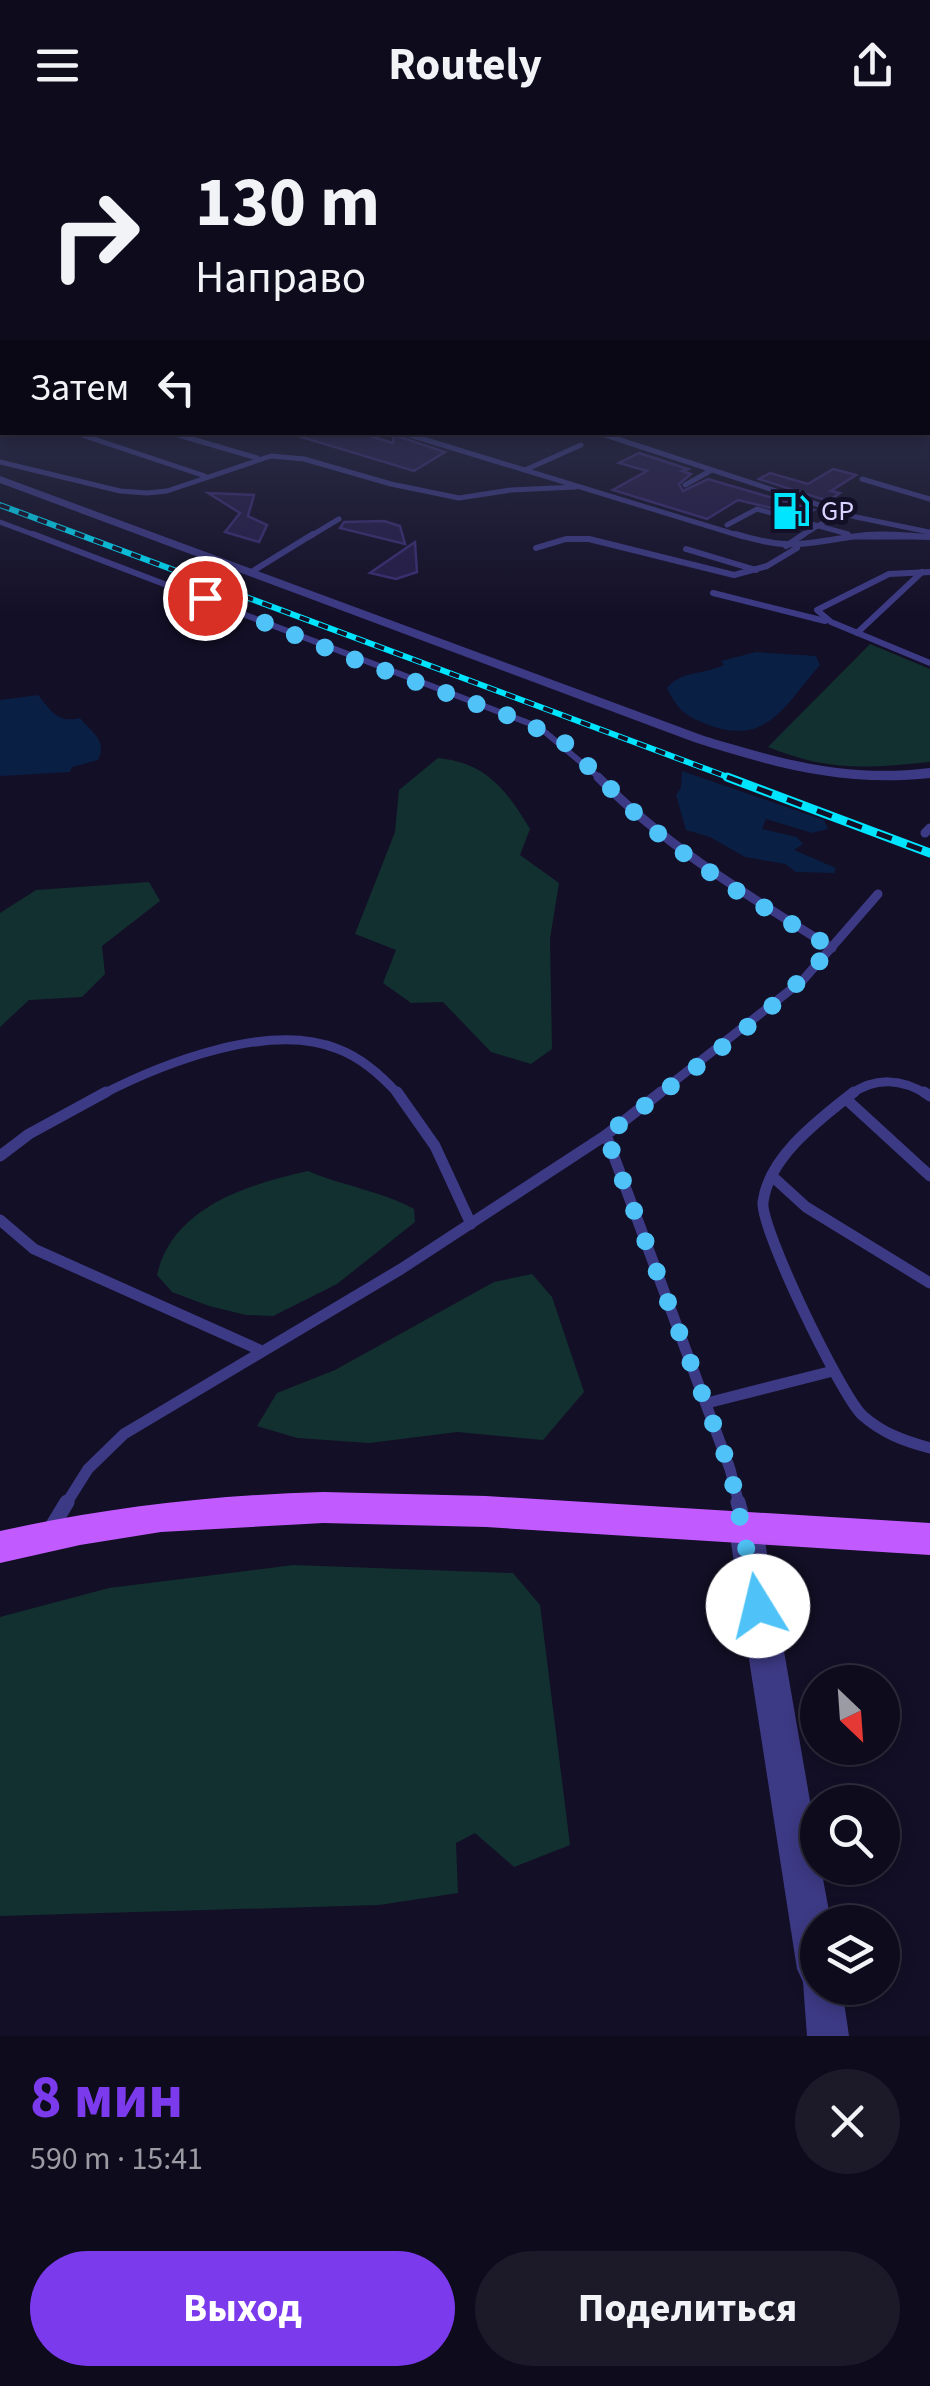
<!DOCTYPE html>
<html lang="ru">
<meta charset="utf-8">
<style>
body{margin:0;font-family:"Source Sans 3",sans-serif;background:#1c1929;color:#f1f3f6;height:100vh;display:flex;flex-direction:column;font-size:38px;white-space:nowrap}
*{box-sizing:border-box;margin:0}
p{font-size:32px;color:#9b9ba3}
.icon{flex:none;width:55px;height:55px;fill:none;stroke:currentColor;stroke-width:2;stroke-linecap:round;stroke-linejoin:round}
.map{position:relative;height:1906px;overflow:hidden}
.drawer{display:flex;flex-direction:column;background:#0e0b1c;flex:1}
.drawer>*{flex:none}
.guide{position:absolute;left:0px;top:0px;width:930px;height:305px;box-shadow:0 5px 15px #0003,0 0 0 2px #2e2b3b;background:#0e0b1c;color:#f1f3f6;overflow:hidden}
.needle{width:65px;rotate:155deg}
.tools{position:absolute;left:800px;top:1535px;display:grid;gap:20px}
.tools a{display:grid;place-items:center;width:100px;height:100px;border-radius:50%;background:#0e0b1c;box-shadow:0 5px 15px #0003,0 0 0 2px #2e2b3b;font-size:50px}
.pin{position:absolute;display:grid;place-items:center;width:85px;height:85px;color:#fff;margin:-42px;border:5px solid #fff;border-radius:50%;box-shadow:0 2px 10px #0007}
.me{position:absolute;width:110px;margin:-55px;rotate:351deg;stroke-linejoin:round;filter:drop-shadow(0 0 8px #0008)}
.turn{display:flex;align-items:center;gap:35px;height:210px;padding:0 30px;font-size:45px}
.turn .icon{width:130px;height:130px;stroke-width:2.5}
.turn b{display:block;font-size:70px;line-height:85px}
.then{display:flex;align-items:center;height:95px;padding:0 30px;background:#0003;gap:20px;font-size:38px}
.round{display:grid;place-items:center;flex:none;width:105px;height:105px;border-radius:52px;background:#1c1929}
.head{display:flex;align-items:center;justify-content:space-between;height:170px;padding:0 30px}
h1{font-size:60px;font-weight:700;line-height:75px;color:#7c3aed}
.action{display:flex;gap:20px;margin-top:auto;padding:20px 30px}
.action a{flex:1;height:115px;border-radius:60px;background:#7c3aed;color:#fff;font-size:40px;font-weight:700;line-height:115px;text-align:center}
.action a+a{background:#1c1929;color:#f1f3f6}
header{display:flex;justify-content:space-between;align-items:center;height:130px;padding:0 30px;background:#0e0b1c;font-size:45px;font-weight:700}
.map>svg:first-child{display:block}
</style>
<header><svg class="icon" aria-label="menu" viewBox="0 0 24 24"><path d="M4 6h16M4 12h16M4 18h16"/></svg>Routely<svg class="icon" aria-label="share" viewBox="0 0 24 24"><path d="M12 15V3M7 8l5-5 5 5M5 13v7h14v-7"/></svg></header>
<div class="map">
<svg width="930" height="1906" viewBox="0 0 930 1906">
<rect width="100%" height="100%" fill="#130f26"/>
<!-- green -->
<g fill="#12302f">
<path d="M870,514L930,539V632C866,638 830,642 768,617Z"/>
<path d="M438,628C485,632 507,660 530,699L520,725L559,753L550,809L552,919L531,934L491,922L443,872L411,873L383,853L396,820L355,804L395,702L399,660Z"/>
<polygon points="149,752 160,771 102,816 105,844 82,867 29,870 0,897 0,783 36,760"/>
<path d="M308,1041C343,1056 381,1061 414,1079L415,1092L337,1154L273,1186L246,1185L209,1176L172,1162L157,1145C172,1077 249,1054 308,1041Z"/>
<polygon points="532,1144 552,1167 584,1262 543,1310 457,1302 369,1313 297,1308 257,1296 277,1263 335,1240 494,1152"/>
<polygon points="293,1435 513,1443 540,1475 570,1715 514,1737 475,1703 456,1713 458,1763 379,1775 0,1786 0,1487 109,1458"/>
</g>
<!-- water -->
<g fill="#0a1f44">
<path d="M756,522L816,526L820,535C785,575 767,618 706,594C684,585 677,579 667,558C682,540 703,545 724,535L721,531Z"/>
<path d="M38,565C51,580 57,594 80,588C91,602 108,610 98,630L72,637L70,642L0,646V570Z"/>
<polygon points="682,641 824,690 828,699 812,703 766,689 762,699 797,707 803,714 794,720 836,738 834,743 796,742 785,734 745,727 710,707 686,700 676,665 681,658"/>
</g>
<!-- building -->
<g fill="#241b47" stroke="#3b2d73" stroke-width="2.5">
<polygon points="302,302 357,302 393,313 394,305 445,322 414,341 301,307"/>
<polygon points="639,323 688,339 682,341 691,344 679,354 683,361 708,349 814,380 804,386 738,370 707,389 613,360 647,341 619,333"/>
<polygon points="833,339 856,345 831,361 840,363 828,371 759,349 770,343 808,354"/>
<polygon points="208,363 254,365 248,386 267,395 259,412 225,402 240,383"/>
<polygon points="384,391 400,396 405,414 340,398 344,392"/>
<polygon points="415,412 417,442 396,449 370,443"/>
</g>
<g fill="none" stroke-linecap="round" stroke-linejoin="round">
<!-- service-far4 -->
<g stroke="#3d3a85" stroke-width="5">
<polyline points="73,302 205,346"/>
<polyline points="168,302 257,328"/>
<polyline points="400,302 744,407"/>
<polyline points="596,302 856,387 929,402"/>
<polyline points="0,332 120,361 147,363 167,361 271,326 304,329 391,354 459,368 511,360 576,357"/>
<polyline points="525,340 581,315"/>
<polyline points="862,349 930,369"/>
<polyline points="685,355 710,341"/>
<polyline points="0,392 40,407"/>
<polyline points="727,395 757,379 848,404"/>
<polyline points="309,407 339,389"/>
<polyline points="800,407 840,382"/>
<polyline points="858,407 928,407"/>
</g>
<!-- service-far3 -->
<g stroke="#3d3a85" stroke-width="6">
<polyline points="33,404 539,597 601,649"/>
<path d="M736,404C797,423 808,411 867,405C888,403 909,406 930,407"/>
<polyline points="786,416 804,404"/>
<polyline points="536,418 566,409 589,409 734,445 767,436 797,418"/>
<polyline points="686,419 756,440"/>
<polyline points="253,441 313,404"/>
<polyline points="930,442 889,444 817,480 831,492 930,533"/>
<polyline points="713,463 825,491"/>
<polyline points="857,503 922,442"/>
</g>
<!-- service-far2 -->
<g stroke="#3d3a85" stroke-width="9">
<path d="M598,647C667,718 749,766 832,818"/>
<polyline points="925,703 930,698"/>
<path d="M101,965C163,933 270,891 338,919C362,928 382,946 399,965"/>
<polyline points="657,965 803,850 878,764"/>
<path d="M850,965C875,946 903,949 928,965"/>
</g>
<!-- service-far1 -->
<g stroke="#3d3a85" stroke-width="11">
<polyline points="397,962 435,1016 471,1094"/>
<polyline points="661,962 606,1005 730,1339 739,1374"/>
<path d="M854,962C820,989 769,1026 763,1072C760,1098 840,1263 862,1285C882,1303 904,1311 930,1318"/>
<polyline points="924,962 930,966"/>
<polyline points="846,969 930,1046"/>
<polyline points="0,1026 29,1004 106,962"/>
<polyline points="772,1046 806,1077 930,1153"/>
<polyline points="0,1090 34,1119 262,1221"/>
<polyline points="707,1273 829,1242"/>
<polyline points="66,1374 88,1339 124,1304 401,1139 606,1005"/>
</g>
<!-- service -->
<g stroke="#3d3a85" stroke-width="15">
<polyline points="738,1372 744,1395"/>
<polyline points="50,1400 67,1372"/>
</g>
<!-- minor -->
<path fill="#3d3a85" fill-rule="evenodd" d="M0,346L704,606C784,630 846,648 930,638V648C843,657 776,638 694,612L0,353Z"/>
<!-- tertiary -->
<polygon fill="#3d3a85" fill-rule="evenodd" points="746,1384 758,1389 763,1400 818,1717 818,1738 821,1738 831,1792 818,1792 818,1858 842,1858 849,1906 807,1906 803,1852 797,1839 729,1400 734,1389"/>
<!-- primary -->
<path fill="#c25bff" fill-rule="evenodd" d="M323,1362L486,1366L930,1393V1425L486,1397L323,1393L161,1402L80,1415L0,1433V1401C108,1377 213,1365 323,1362Z"/>
<!-- rail-far1 casing -->
<g stroke="#00e5ff" stroke-width="6">
<polyline id="rail-far1" points="0,375 733,649"/>
</g>
<!-- rail casing -->
<g stroke="#00e5ff" stroke-width="9">
<polyline id="rail" points="727,647 930,723"/>
</g>
<!-- rail-far1 -->
<use href="#rail-far1" stroke="#130f26" stroke-width="4" stroke-dasharray="10" stroke-linecap="butt"/>
<!-- rail -->
<use href="#rail" stroke="#130f26" stroke-width="5" stroke-dasharray="16" stroke-linecap="butt"/>
</g>
<!-- sky -->
<linearGradient id="sky" x2="0" y2="1"><stop stop-color="#0a0815"/><stop offset="0.45" stop-color="#333752"/><stop offset="1" stop-color="#333752" stop-opacity="0"/></linearGradient>
<rect width="930" height="486" fill="url(#sky)"/>
<g fill="none" stroke-linecap="round" stroke-linejoin="round">
<!-- route -->
<path stroke="#4fc3f7" stroke-width="18" stroke-dasharray="0 32.4" d="M205,468L348,527L520,590L563,611L644,692L675,717L732,758L832,818C766,890 683,946 606,1005L730,1339L758,1476"/>
</g>
<!-- icons -->
<defs>
<g id="fuel-bare" transform="scale(3)"><path d="M-5.5-6h7V0h2V4h1.3V-2.5L3-4.5l.8-.8L6-3V5H2.5V1h-1V6h-7ZM-4.2-4.7v3.2H.2V-4.7Z" fill="#00e5ff" stroke="#130f26" stroke-width="2.5" paint-order="stroke"/></g>
</defs>
<g fill-rule="evenodd">
<use href="#fuel-bare" x="791" y="381"/>
</g>
<g text-anchor="middle" dominant-baseline="central" stroke-width="10" stroke-linejoin="round" paint-order="stroke">
<!-- far-poi labels -->
<g font-size="28" fill="#d9d4ff" stroke="#130f26" text-anchor="start">
<text x="821" y="381">GP</text>
</g>
</g>
</svg>
<div class="tools">
<a><svg class="needle" viewBox="-14 -14 28 28"><path d="M0-13l5 13h-10z" fill="#e53935"/><path d="M0 13l5-13h-10z" fill="#9b9ba3"/></svg></a>
<a><svg class="icon" aria-label="search" viewBox="0 0 24 24"><circle cx="10" cy="10" r="6"/><path d="M15 15l6 6"/></svg></a>
<a><svg class="icon" aria-label="layers" viewBox="0 0 24 24"><path d="M12 4l9 5-9 5-9-5zM3 14l9 5 9-5"/></svg></a>
</div>
<div class="pin" style="left:205px;top:468px;background:#d93025"><svg class="icon" aria-label="arrive" viewBox="0 0 24 24"><path d="M6 21V4h12l-3 4 3 4H6"/></svg></div>
<svg class="me" style="left:758px;top:1476px" viewBox="-20 -20 40 40"><circle r="19" fill="#fff"/><path d="M0-13L10 11 0 6-10 11z" fill="#4fc3f7"/></svg>
<div class="guide">
<div class="turn"><svg class="icon" aria-label="right" viewBox="0 0 24 24"><path d="M7 20v-9h11M14 6l5 5-5 5"/></svg><div><b>130 m</b>Направо</div></div>
<div class="then">Затем<svg class="icon" aria-label="left" viewBox="0 0 24 24"><path d="M17 20v-9H6M10 6l-5 5 5 5"/></svg></div>
</div>
</div>
<section class="drawer">
<div class="head"><div><h1>8 мин</h1><p>590 m · 15:41</p></div><a class="round"><svg class="icon" aria-label="close" viewBox="0 0 24 24"><path d="M6 6l12 12M18 6L6 18"/></svg></a></div>
<div class="action"><a>Выход</a><a>Поделиться</a></div>
</section>
